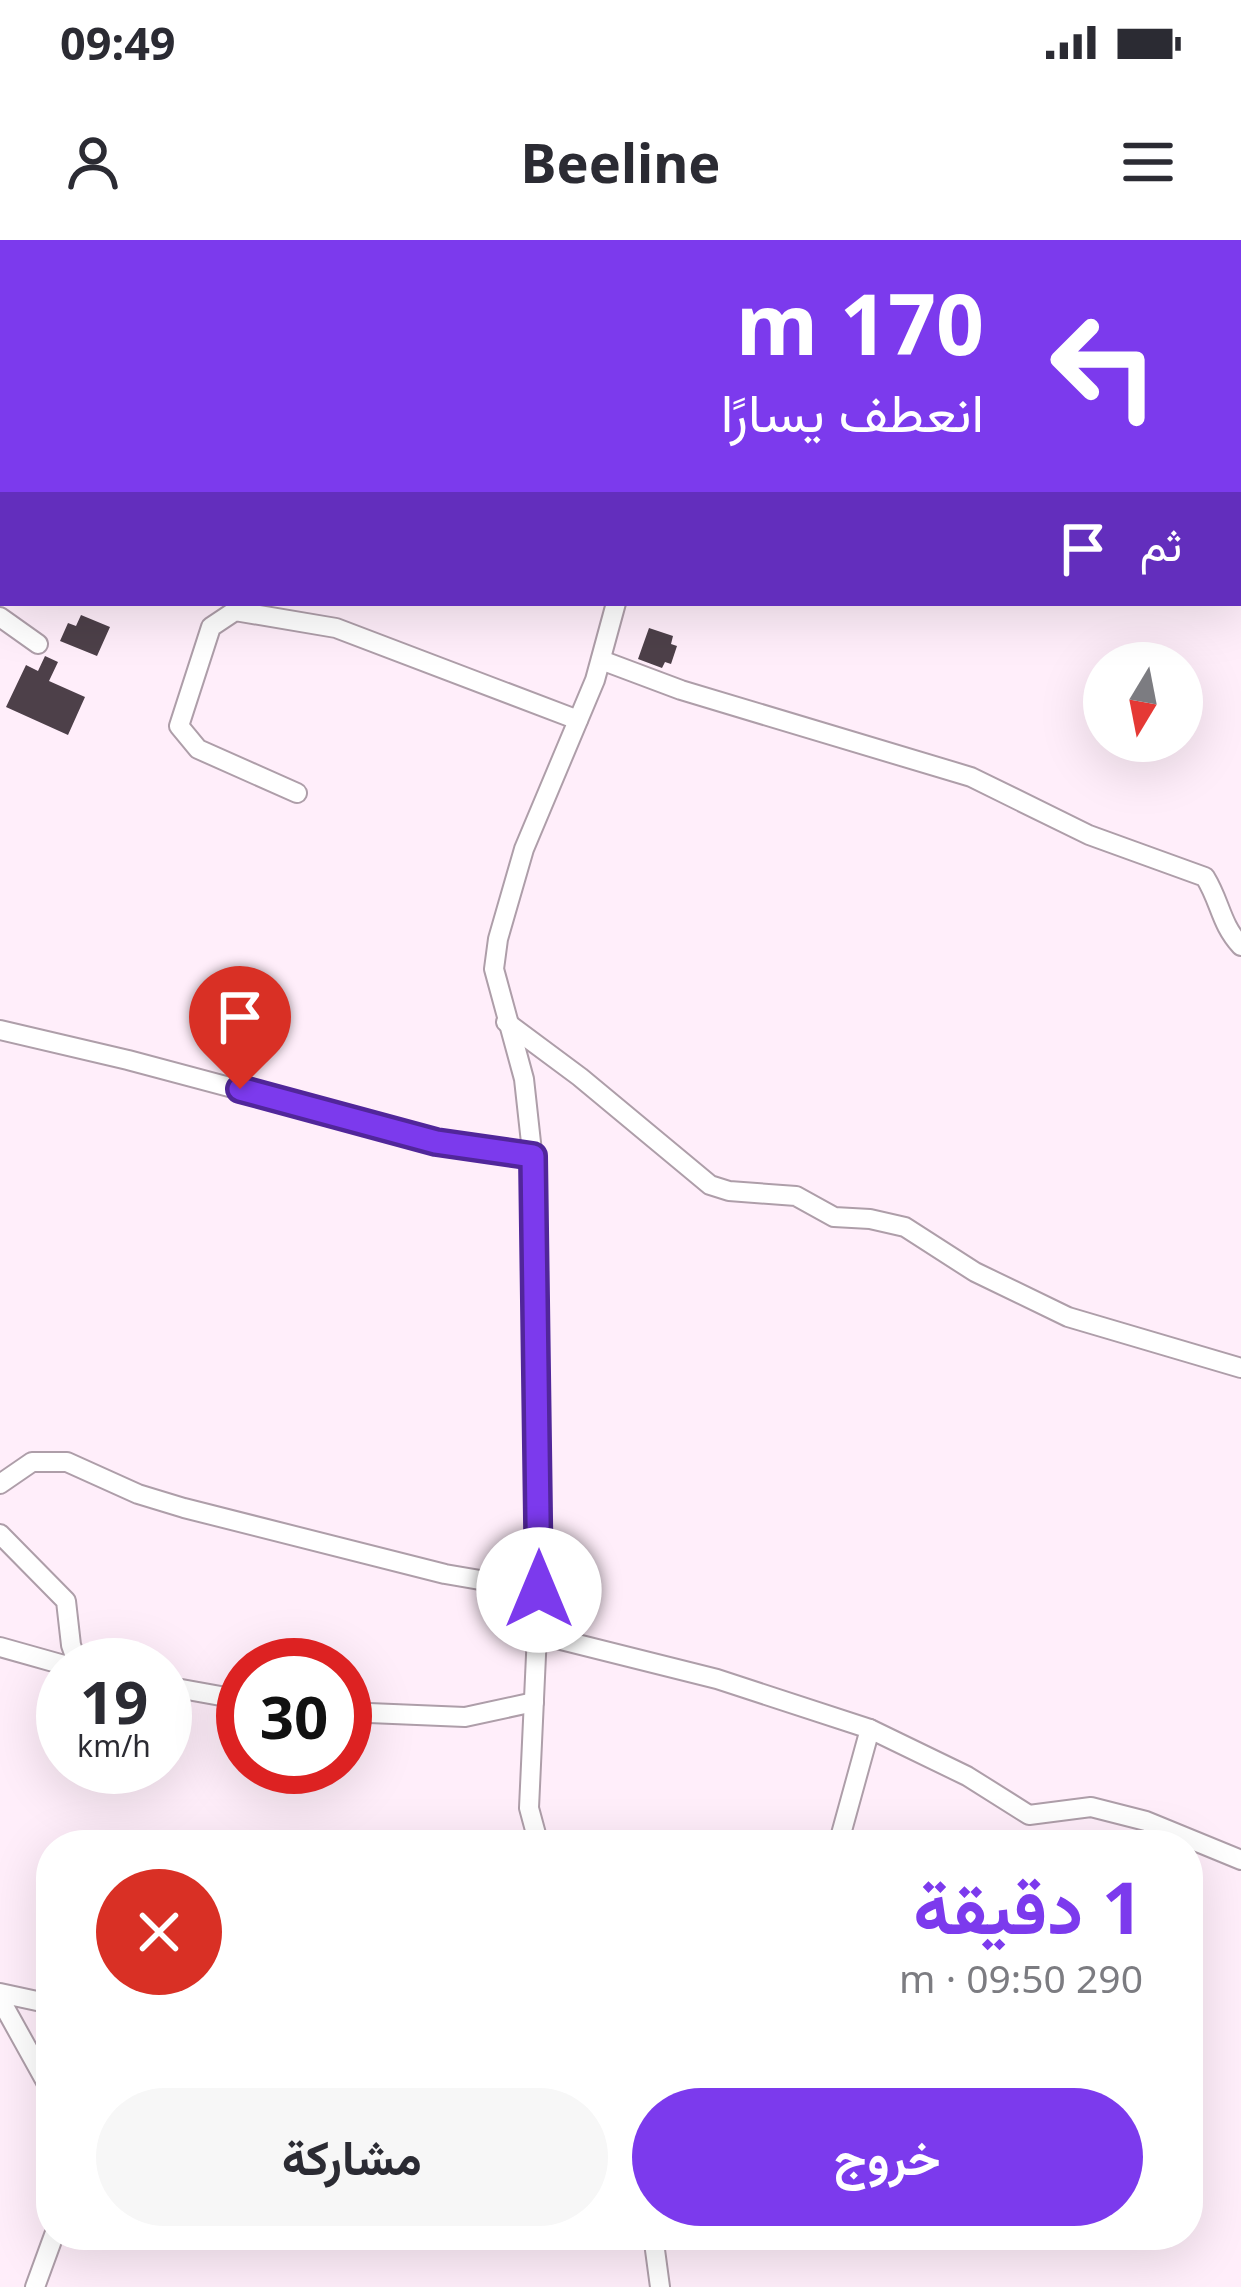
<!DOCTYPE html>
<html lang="ar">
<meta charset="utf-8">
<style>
body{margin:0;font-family:"Noto Sans",Vazirmatn,sans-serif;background:#f7f7f7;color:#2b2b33;direction:rtl;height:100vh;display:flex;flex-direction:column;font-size:45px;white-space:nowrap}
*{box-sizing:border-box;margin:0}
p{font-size:39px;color:#7c7c81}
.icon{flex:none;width:66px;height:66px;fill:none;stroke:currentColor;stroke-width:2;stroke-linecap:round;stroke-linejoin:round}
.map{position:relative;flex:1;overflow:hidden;direction:ltr}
.sheet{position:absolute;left:36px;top:1590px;width:1167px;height:420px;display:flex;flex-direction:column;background:#fff;border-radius:48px;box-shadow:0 12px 48px #0002;direction:rtl}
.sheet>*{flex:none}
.hud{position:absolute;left:0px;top:0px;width:1242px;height:366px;box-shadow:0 12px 48px #0002;direction:rtl;background:#7c3aed;color:#fff;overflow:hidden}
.needle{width:78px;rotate:190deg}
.buttons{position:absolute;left:1083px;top:402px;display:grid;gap:24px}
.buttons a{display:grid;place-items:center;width:120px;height:120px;border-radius:50%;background:#fff;box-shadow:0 12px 48px #0002;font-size:60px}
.speed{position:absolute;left:36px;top:1398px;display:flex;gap:24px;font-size:60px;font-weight:700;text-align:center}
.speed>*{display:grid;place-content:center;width:156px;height:156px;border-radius:50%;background:#fff;box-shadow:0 12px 48px #0002;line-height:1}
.speed small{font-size:30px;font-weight:400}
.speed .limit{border:18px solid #d22;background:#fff;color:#111}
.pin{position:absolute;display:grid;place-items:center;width:102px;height:102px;color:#fff;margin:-123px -51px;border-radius:50% 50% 50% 0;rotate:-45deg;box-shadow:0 0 12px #0007}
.pin .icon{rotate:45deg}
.me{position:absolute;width:132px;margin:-66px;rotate:0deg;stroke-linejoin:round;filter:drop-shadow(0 0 9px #0008)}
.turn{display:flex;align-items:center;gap:42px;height:252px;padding:0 60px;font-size:54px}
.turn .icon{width:156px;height:156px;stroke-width:2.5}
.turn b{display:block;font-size:84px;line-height:102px}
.then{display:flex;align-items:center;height:114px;padding:0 60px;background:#0003;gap:24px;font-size:45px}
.round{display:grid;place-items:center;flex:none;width:126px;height:126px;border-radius:63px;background:#f7f7f7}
.headline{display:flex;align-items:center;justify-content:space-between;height:204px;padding:0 60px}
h1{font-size:72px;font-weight:700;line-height:90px;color:#7c3aed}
.primary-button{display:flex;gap:24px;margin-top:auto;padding:24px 60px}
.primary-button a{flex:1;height:138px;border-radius:72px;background:#7c3aed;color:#fff;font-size:48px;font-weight:700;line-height:138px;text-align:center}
.primary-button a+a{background:#f7f7f7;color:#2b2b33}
.status{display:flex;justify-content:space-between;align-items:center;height:84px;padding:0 60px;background:#fff;direction:ltr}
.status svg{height:33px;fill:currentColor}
header{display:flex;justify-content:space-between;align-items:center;height:156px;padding:0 60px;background:#fff;font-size:54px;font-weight:700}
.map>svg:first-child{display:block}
</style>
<div class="status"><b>09:49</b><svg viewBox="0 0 49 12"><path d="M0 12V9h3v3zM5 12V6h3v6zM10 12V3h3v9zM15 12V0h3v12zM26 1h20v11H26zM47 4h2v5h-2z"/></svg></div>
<header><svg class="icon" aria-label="menu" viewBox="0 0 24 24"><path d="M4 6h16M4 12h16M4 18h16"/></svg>Beeline<svg class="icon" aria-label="person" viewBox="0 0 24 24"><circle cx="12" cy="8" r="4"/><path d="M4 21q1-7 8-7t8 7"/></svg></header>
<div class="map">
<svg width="1241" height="2047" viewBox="0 0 1241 2047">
<rect width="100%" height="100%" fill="#ffeefa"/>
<!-- building -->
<g fill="#4d4049">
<polygon points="81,375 110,387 97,416 60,401 68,383 76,386"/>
<polygon points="649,388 673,396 671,404 677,406 671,424 665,422 662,428 638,419"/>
<polygon points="45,416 58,422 49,441 85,457 68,495 6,467 26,425 38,431"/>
</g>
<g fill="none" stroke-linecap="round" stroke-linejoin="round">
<!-- minor casing -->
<g stroke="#ae9ea9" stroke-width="22">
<g id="minor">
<polyline points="104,3 105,0"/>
<polyline points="313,3 315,0"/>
<polyline points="687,3 687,0"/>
<polyline points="0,89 3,88"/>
<polyline points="0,286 3,285"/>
<polyline points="0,377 38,404"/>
<path d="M601,420L681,450L971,537L1089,595L1205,637C1221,663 1220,683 1241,706"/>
<polyline points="297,553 198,509 179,486 211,387 235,371 336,388 578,480"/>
<polyline points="506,782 580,837 710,945 729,951 796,956 834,977 870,979 905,987 975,1032 1068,1077 1241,1128"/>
<polyline points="0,790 128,820 436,902 533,916"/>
<polyline points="0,1244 32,1222 67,1222 138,1254 184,1268 445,1334 539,1350"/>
<polyline points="0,1294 66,1361 71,1405 78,1425"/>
<polyline points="537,1394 717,1439 870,1489 838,1605"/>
<polyline points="0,1407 64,1425"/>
<polyline points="165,1446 243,1460"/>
<polyline points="345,1472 465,1477 534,1462"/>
<polyline points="870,1489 967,1536 1029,1575 1091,1567 1146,1581 1241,1620"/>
<polyline points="539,1605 529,1568 539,1350 536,948 524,839 494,729 498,699 524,609 595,440 616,363"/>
<polyline points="0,1753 51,1764"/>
<polyline points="0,1759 51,1851"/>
<polyline points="653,1995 660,2047"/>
<polyline points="35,2047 54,1995"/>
</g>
</g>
<!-- minor -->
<use href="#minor" stroke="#fff" stroke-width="18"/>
</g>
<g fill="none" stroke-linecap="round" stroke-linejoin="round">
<!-- route casing -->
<g stroke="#51269a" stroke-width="30">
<polyline id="route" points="240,849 436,902 533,916 539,1350"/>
</g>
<!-- route -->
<use href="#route" stroke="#7c3aed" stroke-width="21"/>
</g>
</svg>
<div class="buttons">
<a><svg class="needle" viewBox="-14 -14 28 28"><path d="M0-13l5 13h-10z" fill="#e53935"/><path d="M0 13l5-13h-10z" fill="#7c7c81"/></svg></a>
</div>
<div class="speed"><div>19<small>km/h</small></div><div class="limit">30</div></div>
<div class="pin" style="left:240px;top:849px;background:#d93025"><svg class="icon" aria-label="arrive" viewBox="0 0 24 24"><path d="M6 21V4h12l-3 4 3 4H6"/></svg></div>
<svg class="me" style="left:539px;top:1350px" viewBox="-20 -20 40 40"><circle r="19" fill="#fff"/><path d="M0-13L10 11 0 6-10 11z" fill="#7c3aed"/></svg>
<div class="hud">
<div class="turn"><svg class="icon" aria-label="left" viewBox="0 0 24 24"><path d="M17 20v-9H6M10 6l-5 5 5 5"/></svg><div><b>170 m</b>انعطف يسارًا</div></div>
<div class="then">ثم<svg class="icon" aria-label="arrive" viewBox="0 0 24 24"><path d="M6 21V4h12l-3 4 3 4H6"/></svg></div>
</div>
<section class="sheet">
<div class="headline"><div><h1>1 دقيقة</h1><p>290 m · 09:50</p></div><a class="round" style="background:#d93025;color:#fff"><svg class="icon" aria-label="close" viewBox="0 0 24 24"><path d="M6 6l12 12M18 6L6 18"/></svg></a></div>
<div class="primary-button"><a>خروج</a><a>مشاركة</a></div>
</section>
</div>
